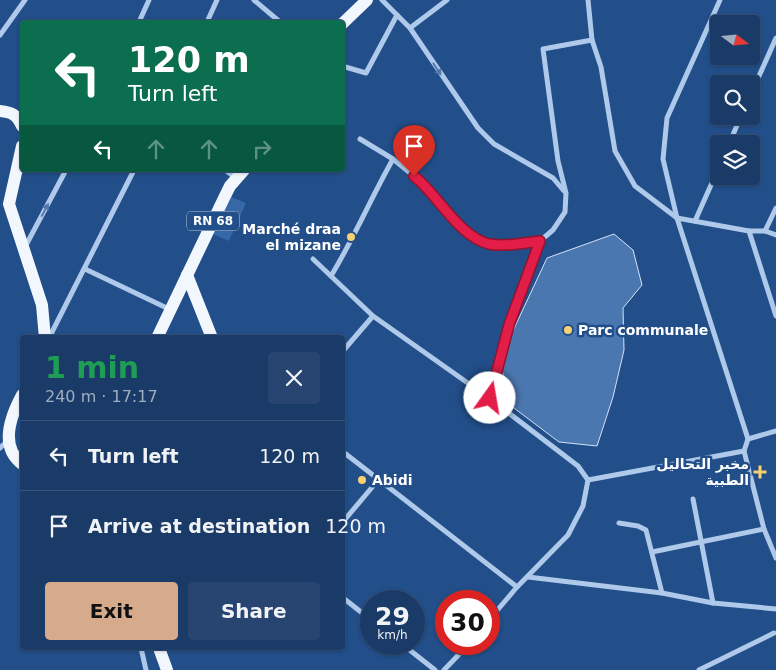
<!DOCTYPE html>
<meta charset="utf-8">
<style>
body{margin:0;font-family:"DejaVu Sans",Vazirmatn,sans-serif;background:#274570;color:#f1f3f6;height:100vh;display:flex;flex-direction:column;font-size:19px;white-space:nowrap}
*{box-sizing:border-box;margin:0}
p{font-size:16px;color:#9fadc0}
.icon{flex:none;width:28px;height:28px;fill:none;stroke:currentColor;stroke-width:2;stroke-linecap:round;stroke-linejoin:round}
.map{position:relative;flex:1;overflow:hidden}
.details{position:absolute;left:20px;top:335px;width:325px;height:315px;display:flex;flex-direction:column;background:#1a3a67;border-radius:5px;box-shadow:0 1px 4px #0004,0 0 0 1px #38547b}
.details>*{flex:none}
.guide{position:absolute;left:20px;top:20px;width:325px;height:152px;border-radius:5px;box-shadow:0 1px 4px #0004,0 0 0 1px #38547b;background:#0b6e4f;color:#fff;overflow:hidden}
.needle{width:32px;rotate:106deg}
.buttons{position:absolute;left:710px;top:15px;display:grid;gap:10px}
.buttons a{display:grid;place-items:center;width:50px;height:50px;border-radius:5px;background:#1a3a67;box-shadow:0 1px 4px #0004,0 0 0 1px #38547b;font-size:25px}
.speed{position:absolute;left:360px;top:590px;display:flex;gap:10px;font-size:25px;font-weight:700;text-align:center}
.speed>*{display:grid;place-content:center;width:65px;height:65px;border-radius:50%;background:#1a3a67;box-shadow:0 1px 4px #0004,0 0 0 1px #38547b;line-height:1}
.speed small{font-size:12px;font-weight:400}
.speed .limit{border:8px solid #d22;background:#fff;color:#111}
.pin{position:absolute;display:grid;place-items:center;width:42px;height:42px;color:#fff;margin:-51px -21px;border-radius:50% 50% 50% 0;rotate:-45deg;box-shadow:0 0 5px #0007}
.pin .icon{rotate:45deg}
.me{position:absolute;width:55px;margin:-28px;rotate:13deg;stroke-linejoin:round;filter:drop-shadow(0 0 4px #0008)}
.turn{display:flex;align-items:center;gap:18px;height:105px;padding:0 25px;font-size:22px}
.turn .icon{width:65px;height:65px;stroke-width:2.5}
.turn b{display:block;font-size:35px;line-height:42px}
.lanes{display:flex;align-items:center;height:48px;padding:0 25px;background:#0003;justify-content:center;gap:25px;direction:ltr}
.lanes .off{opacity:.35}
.round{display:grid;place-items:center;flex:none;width:52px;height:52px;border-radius:5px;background:#274570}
.head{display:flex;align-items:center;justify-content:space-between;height:85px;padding:0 25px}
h1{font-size:30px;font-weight:700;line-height:38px;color:#1e9e55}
.cta{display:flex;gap:10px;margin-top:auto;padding:10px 25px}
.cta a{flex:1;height:58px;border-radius:5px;background:#d6ab8b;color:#111;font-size:20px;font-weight:700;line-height:58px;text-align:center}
.cta a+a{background:#274570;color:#f1f3f6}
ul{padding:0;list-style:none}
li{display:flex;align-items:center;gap:15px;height:70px;padding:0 25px;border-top:1px solid #38547b}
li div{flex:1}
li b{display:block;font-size:19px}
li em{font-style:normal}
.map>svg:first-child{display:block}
</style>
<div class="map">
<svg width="776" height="670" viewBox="0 0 776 670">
<rect width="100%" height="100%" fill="#224e89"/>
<!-- green -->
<polygon fill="#3667a6" points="229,196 246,203 229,241 213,234"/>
<!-- building -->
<polygon fill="#4b77b1" stroke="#d3e3f8" points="614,234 633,250 642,285 623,308 624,350 613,397 597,446 559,442 506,402 502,367 511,335 547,258"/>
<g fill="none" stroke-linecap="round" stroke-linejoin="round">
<!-- street -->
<g stroke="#aec9ea" stroke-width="5">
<polyline points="254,0 280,22"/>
<polyline points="382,0 410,28 478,128 494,144 553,178 564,191"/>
<polyline points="588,0 592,40"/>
<polyline points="720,0 667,118 663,159 677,218 748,439 744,451 764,529 776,558"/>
<polyline points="139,22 149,0"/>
<polyline points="207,22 217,0"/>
<polyline points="410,28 447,0"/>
<polyline points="0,35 25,0"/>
<polyline points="342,66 366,73 397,15"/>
<polyline points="751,94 776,38"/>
<polyline points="360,139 393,159"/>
<polyline points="729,144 741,116"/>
<polyline points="225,170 236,178"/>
<polyline points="695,221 719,167"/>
<polyline points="749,231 776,316"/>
<polyline points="765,231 776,208"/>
<polyline points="25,247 66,170"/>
<polyline points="313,259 373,316"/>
<polyline points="85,269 171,310"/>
<path d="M331,276C354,238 371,198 393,159L425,185L446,211L476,240L491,245L540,241"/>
<polyline points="49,338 134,170"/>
<polyline points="342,352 373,316 489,398 578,466 588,480 583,506 568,535 517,587 489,620"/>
<polyline points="489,398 509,325 540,241 553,230 565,212 566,193 558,161 543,49 592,40 601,67 615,151 635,186 677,218 749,231 765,231 776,235"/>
<polyline points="748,439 776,431"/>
<polyline points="0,448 3,445"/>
<polyline points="342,451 517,587"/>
<polyline points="588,480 744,451"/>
<polyline points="693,499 713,603"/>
<polyline points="342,523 379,479"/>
<polyline points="619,523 638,526 646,530 662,593"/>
<polyline points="652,552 764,529"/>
<polyline points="528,577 662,593 713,603 776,609"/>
<polyline points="342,597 371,620"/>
<polyline points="402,644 435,670"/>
<polyline points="141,648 146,670"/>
<polyline points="444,670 469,644"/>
<polyline points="699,670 774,633"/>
</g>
<!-- primary -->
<g stroke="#f2f7fe" stroke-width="12">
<polyline points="342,24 367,0"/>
<path d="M0,111C12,112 17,115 22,126"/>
<polyline points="22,146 9,204 42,305 45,338"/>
<polyline points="187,275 212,338"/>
<polyline points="157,338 224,198 230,186 244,170"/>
<path d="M22,395C9,419 0,447 22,464"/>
<polyline points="159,648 167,670"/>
</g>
</g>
<!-- one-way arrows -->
<defs><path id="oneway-solid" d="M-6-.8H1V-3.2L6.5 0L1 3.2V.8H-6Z" transform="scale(1.25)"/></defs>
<g fill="#5379ab">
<use href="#oneway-solid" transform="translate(437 69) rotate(57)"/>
<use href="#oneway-solid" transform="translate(45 210) rotate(-62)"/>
</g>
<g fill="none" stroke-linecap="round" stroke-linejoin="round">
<!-- route casing -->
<g stroke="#92132f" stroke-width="12">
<path id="route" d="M414,176C438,195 459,237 489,244C504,247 524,243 540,241L509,325L490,398"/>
</g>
<!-- route -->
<use href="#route" stroke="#e11d48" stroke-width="9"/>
</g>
<!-- markers -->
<g fill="#f6d171" stroke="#224e89" stroke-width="2">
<circle cx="351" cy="237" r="5"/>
<circle cx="568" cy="330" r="5"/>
<path d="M757.5 464.5h5v5h5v5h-5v5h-5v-5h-5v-5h5z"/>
<circle cx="362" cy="480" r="5"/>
</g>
<g text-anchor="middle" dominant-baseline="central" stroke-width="5" stroke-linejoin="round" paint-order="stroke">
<!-- shield labels -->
<rect fill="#224e89" stroke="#bdcadc" stroke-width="1" x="187" y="211.5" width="52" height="19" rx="4"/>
<g font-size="12" font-weight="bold" fill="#fff">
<text x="213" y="221">RN 68</text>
</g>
<!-- poi labels -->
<g font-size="14" font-weight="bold" fill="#fff" stroke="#224e89" text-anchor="end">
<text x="341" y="229">Marché draa<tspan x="341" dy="16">el mizane</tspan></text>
<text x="578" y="330" text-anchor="start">Parc communale</text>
<text x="749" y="464">مخبر التحاليل<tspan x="749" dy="16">الطبية</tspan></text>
<text x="372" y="480" text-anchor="start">Abidi</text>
</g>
</g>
</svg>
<div class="buttons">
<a><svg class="needle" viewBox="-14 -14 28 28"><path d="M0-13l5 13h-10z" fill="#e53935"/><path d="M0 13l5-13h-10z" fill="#9fadc0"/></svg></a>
<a><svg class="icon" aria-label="search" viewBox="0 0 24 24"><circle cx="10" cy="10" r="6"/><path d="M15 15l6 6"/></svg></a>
<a><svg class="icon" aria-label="layers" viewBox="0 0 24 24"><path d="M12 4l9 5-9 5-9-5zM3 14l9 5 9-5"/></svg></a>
</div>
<div class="speed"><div>29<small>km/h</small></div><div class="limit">30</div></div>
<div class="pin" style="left:414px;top:176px;background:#d93025"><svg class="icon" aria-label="arrive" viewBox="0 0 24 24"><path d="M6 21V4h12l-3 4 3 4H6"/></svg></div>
<svg class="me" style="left:490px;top:398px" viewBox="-20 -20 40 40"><circle r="19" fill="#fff"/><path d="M0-13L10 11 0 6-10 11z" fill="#e11d48"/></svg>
<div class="guide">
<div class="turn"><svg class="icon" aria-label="left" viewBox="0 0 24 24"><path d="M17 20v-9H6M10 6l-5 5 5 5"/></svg><div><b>120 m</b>Turn left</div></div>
<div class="lanes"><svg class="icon" aria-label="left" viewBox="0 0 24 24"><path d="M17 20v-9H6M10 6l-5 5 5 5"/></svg><svg class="icon off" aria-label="ahead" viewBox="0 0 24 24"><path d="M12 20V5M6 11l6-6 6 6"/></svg><svg class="icon off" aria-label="ahead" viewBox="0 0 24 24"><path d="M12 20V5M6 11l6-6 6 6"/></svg><svg class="icon off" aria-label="right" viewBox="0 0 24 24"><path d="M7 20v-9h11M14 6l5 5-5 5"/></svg></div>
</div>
<section class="details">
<div class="head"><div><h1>1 min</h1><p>240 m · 17:17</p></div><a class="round"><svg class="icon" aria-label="close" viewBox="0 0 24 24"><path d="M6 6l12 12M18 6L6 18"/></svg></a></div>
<ul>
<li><svg class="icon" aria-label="left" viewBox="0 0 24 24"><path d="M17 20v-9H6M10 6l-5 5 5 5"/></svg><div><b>Turn left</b></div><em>120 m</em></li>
<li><svg class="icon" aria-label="arrive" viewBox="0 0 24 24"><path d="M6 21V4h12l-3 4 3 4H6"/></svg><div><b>Arrive at destination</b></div><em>120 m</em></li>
</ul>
<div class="cta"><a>Exit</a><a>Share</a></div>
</section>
</div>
